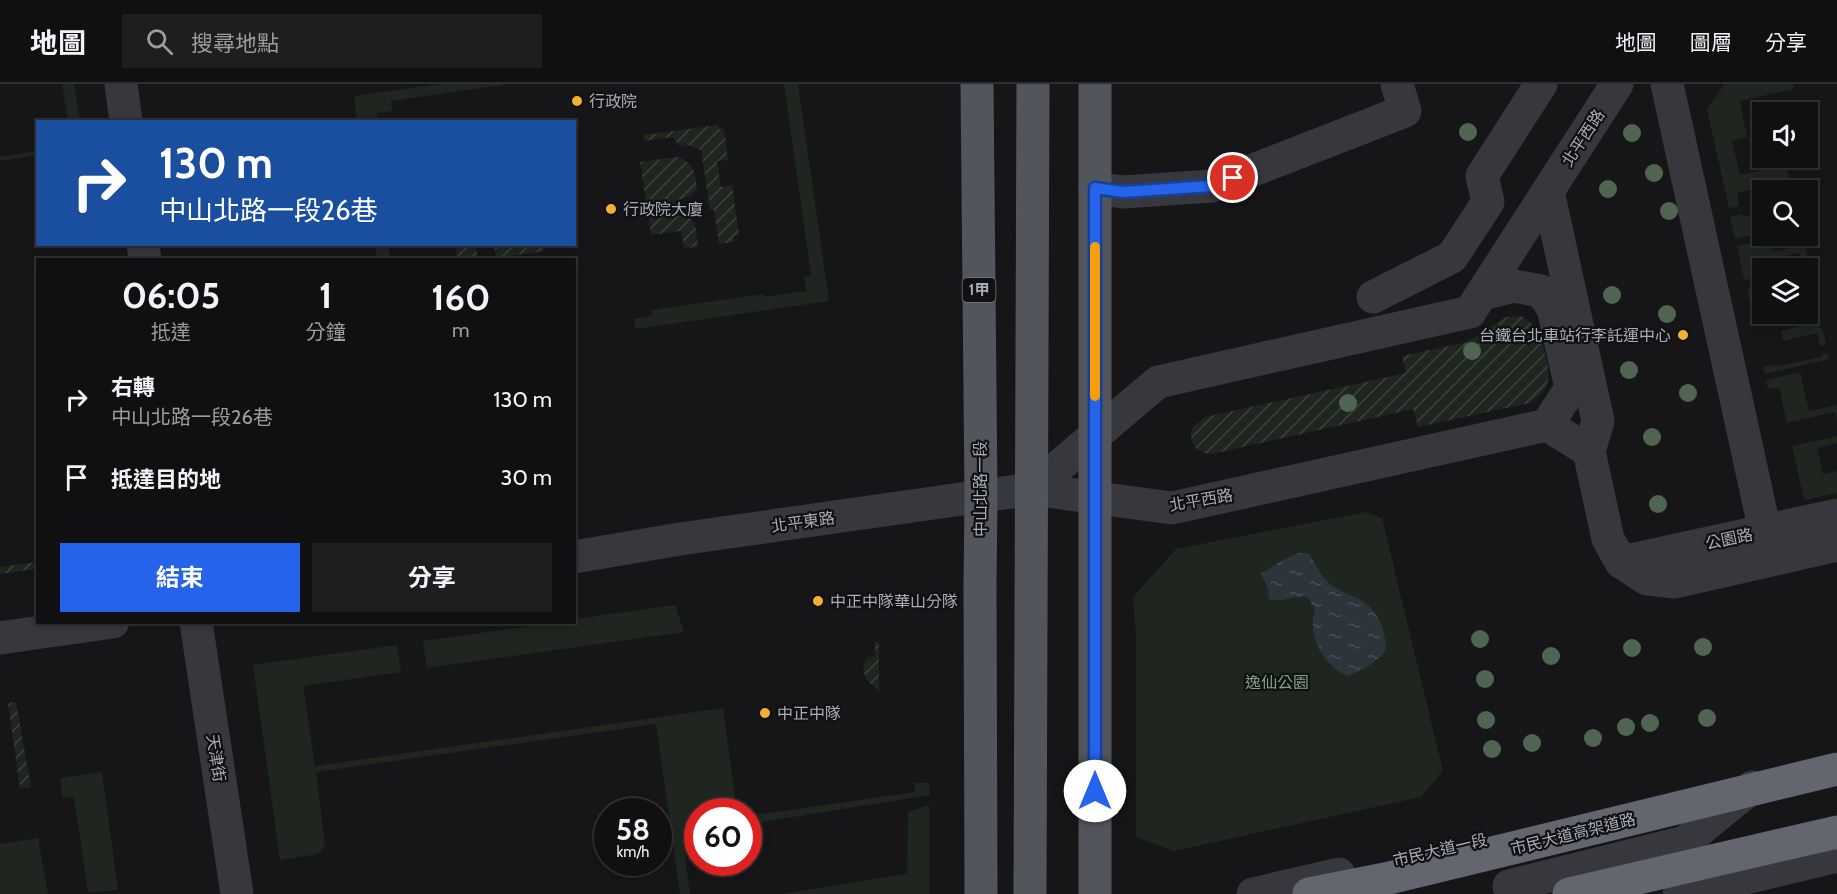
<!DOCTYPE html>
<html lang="zh-TW">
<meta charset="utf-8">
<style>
body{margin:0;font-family:Cabin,"Noto Sans TC",sans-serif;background:#1e1e20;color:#f1f3f6;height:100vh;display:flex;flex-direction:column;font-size:22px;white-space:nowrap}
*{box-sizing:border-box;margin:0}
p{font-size:20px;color:#9c9d9f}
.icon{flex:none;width:33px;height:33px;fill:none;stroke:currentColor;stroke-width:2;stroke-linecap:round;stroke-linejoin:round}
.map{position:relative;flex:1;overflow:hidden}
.drawer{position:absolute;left:36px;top:174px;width:540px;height:366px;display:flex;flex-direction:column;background:#101012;border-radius:0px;box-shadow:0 3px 9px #0003,0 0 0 2px #303032}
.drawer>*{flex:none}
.guide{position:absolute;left:36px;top:36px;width:540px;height:126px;border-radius:0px;box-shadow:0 3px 9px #0003,0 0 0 2px #303032;background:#1a4fa0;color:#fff;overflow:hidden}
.buttons{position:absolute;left:1752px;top:18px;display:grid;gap:12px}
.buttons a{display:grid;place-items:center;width:66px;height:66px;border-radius:0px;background:#101012;box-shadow:0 3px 9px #0003,0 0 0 2px #303032;font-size:30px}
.speed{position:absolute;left:594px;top:714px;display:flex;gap:12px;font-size:30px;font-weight:700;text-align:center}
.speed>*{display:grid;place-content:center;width:78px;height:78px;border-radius:50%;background:#101012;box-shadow:0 3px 9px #0003,0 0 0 2px #303032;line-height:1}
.speed small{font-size:15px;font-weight:400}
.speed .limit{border:9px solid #d22;background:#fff;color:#111}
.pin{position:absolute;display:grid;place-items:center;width:51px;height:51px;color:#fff;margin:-26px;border:3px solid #fff;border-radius:50%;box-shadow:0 2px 6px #0007}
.me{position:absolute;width:66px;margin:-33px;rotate:0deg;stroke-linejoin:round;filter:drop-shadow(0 0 4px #0008)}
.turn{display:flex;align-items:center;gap:21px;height:126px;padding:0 24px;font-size:27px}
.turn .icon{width:78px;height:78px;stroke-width:2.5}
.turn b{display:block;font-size:42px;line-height:51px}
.eta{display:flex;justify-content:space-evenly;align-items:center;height:102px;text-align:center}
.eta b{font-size:36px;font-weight:700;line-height:42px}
.button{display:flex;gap:12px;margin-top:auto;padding:12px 24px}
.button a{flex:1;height:69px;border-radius:0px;background:#2563eb;color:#fff;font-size:24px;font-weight:700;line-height:69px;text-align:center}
.button a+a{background:#1e1e20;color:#f1f3f6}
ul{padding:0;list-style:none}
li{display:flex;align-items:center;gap:18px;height:78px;padding:0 24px}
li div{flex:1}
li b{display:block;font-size:22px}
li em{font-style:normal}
header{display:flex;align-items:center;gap:36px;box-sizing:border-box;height:84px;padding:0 30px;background:#101012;border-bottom:2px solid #303032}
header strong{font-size:28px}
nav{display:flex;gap:33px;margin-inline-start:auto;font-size:21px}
.search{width:420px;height:54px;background:#1e1e20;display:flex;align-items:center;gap:15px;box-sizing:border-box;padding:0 21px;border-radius:0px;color:#9c9d9f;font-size:22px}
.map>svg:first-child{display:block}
</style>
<header>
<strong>地圖</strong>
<div class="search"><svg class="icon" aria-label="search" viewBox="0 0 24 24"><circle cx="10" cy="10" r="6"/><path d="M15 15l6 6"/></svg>搜尋地點</div>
<nav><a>地圖</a><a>圖層</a><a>分享</a></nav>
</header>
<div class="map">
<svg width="1837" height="810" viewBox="0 0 1837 810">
<defs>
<pattern id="garden-furrows" width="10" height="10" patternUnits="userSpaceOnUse" patternTransform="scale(1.5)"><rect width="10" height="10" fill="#1e261f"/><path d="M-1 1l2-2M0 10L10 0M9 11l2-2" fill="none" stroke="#3c433d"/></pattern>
<pattern id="water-ripples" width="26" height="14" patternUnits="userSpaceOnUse" patternTransform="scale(1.5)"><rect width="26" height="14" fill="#2c353c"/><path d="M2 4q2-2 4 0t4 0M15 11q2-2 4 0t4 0" fill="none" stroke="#485056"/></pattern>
</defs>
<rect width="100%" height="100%" fill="#161618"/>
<!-- green -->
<g fill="#1e261f">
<polygon points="62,0 74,0 80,37 68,37"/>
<polygon points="440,0 509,0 391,17 392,27 377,29 378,37 357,37 354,12"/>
<polygon points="784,0 798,0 829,217 636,245 634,235 652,232 651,226 764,210 764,213 806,207 804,193 811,191"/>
<polygon points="1724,0 1793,0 1794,5 1740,17 1747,53 1732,57 1740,91 1779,82 1788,88 1792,106 1786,106 1784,98 1737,109 1739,122 1729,124 1707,26"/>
<polygon points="37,67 37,71 0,77 0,73"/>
<polygon points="1762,128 1762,149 1735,155 1730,133 1741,130 1742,133"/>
<polygon points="1769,155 1772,168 1805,161 1809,182 1803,183 1800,169 1752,179 1755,194 1744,196 1737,162"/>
<polygon points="375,161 388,161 390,175 377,175"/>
<polygon points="1762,203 1762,213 1749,216 1747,206"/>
<polygon points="1813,239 1823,246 1826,261 1820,262 1817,249 1783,257 1781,247"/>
<polygon points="1828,269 1829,275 1765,290 1763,283 1774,281 1775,283 1822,273 1822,270"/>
<polygon points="1800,288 1809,327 1837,321 1837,338 1835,328 1787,339 1779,303 1768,305 1766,296"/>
<polygon points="1837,352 1837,359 1817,364 1823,390 1837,387 1837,409 1804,416 1792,362"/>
<polygon points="1366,428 1382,434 1443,687 1421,713 1174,767 1136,753 1136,552 1133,513 1176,465"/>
<polygon points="675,521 684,548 427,584 423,557 552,539 574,538 575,535"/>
<polygon points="397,561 401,588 303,602 315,682 723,624 737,727 698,728 697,747 682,749 690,810 680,810 656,640 316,688 325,761 318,770 280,776 253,581"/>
<polygon points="102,688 118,806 88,808 74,713 63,714 60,694"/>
<polygon points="914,699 929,699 930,711 749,740 749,732 915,708"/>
<polygon points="929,721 929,810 781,810 907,790 908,728"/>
<polygon points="38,754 48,810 0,810 0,760"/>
</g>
<!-- garden -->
<g fill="url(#garden-furrows)">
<polygon points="718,41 719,45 724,45 728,76 717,77 721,103 732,101 739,151 734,152 734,158 719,160 714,126 710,126 701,66 688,61 680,63 673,53 644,57 643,51"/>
<path d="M678,73C694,79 695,88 697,104L692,111L674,118L678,132H687L695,139L698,163L684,164L681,147L651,151L640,78Z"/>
<polygon points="455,161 476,161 478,175 457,175"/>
<polygon points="494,161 544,161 545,167 496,174"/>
<path d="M1521,232C1538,242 1541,252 1545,270C1551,293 1552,305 1530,319L1418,343L1413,325L1212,370C1195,370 1187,358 1193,342L1205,333L1406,289L1402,272L1467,258L1506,233Z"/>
<polygon points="37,478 37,485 0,490 0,483"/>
<path d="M874,558H879V607C868,598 857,588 868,573L876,572Z"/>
<polygon points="16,618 31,703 20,704 8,619"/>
</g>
<!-- water -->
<path fill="url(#water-ripples)" d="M1299,469H1308C1316,480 1319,490 1330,500C1338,507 1349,510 1359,515C1379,527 1385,544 1386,566C1374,580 1364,586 1347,592C1322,580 1307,551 1315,526L1308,513C1294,511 1283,519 1269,515L1268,505L1261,490L1281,477Z"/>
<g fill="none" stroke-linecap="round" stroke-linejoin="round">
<!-- minor -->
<g stroke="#37383d" stroke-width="33">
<polyline points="121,0 126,38"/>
<polyline points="1667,0 1765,447"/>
<polyline points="1095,104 1123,108 1212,102 1405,27 1397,0"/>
<polyline points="1548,107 1598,337 1589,367"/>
<polyline points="143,160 145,176"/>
<polyline points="1482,210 1514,202 1541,207 1553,224 1571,304 1547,341"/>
<polyline points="1373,213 1452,173 1488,118 1482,92 1541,0"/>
<polyline points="1032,405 1158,298 1470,228 1617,0"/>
<polyline points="574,473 680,455 1032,405 1172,424 1547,341 1589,367 1608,455 1621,478 1647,495 1675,498 1837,461"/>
<polyline points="1621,478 1837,431"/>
<polyline points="196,538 237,810"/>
<polyline points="0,554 113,538"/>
<polyline points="1509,802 1685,758 1752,703"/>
<polyline points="1253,810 1339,790"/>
<polyline points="1679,810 1837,772"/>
</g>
<!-- major -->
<g stroke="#53555c" stroke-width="33">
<polyline points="977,0 981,412 980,502 981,810"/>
<polyline points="1030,810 1033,0"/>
<polyline points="1095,810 1095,0"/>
</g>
<!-- highway-bridge -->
<g stroke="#63666e" stroke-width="33">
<polyline points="1309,810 1385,795 1837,685"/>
<polyline points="1569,810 1837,748"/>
</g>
</g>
<!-- trees -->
<g fill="#506452">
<circle cx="1468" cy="48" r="9"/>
<circle cx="1632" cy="49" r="9"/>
<circle cx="1654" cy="89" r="9"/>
<circle cx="1608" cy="105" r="9"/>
<circle cx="1669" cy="127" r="9"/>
<circle cx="1612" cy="211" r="9"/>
<circle cx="1667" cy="230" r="9"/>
<circle cx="1472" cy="267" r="9"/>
<circle cx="1629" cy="286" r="9"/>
<circle cx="1688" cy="309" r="9"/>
<circle cx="1348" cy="319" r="9"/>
<circle cx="1652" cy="353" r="9"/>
<circle cx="1658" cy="420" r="9"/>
<circle cx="1480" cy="555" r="9"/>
<circle cx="1703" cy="563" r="9"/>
<circle cx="1632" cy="564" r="9"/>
<circle cx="1551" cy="572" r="9"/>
<circle cx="1485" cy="595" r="9"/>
<circle cx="1707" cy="634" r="9"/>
<circle cx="1486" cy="636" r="9"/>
<circle cx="1650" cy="639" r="9"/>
<circle cx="1626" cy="643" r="9"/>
<circle cx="1593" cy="654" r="9"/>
<circle cx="1532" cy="659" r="9"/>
<circle cx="1492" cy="665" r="9"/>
</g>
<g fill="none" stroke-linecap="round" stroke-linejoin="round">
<!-- route casing -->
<g stroke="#184099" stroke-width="15">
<polyline id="route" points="1095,707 1095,104 1123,108 1212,102 1233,94"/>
</g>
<!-- route -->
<use href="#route" stroke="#2563eb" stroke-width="10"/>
<!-- slow -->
<polyline stroke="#f59e0b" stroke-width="10" points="1095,312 1095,163"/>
</g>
<!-- markers -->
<g fill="#f2b134" stroke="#111113" stroke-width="2">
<circle cx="577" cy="17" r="6"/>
<circle cx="611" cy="125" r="6"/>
<circle cx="1683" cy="251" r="6"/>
<circle cx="818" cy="517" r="6"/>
<circle cx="765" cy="629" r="6"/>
</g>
<g text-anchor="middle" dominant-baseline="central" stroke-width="4.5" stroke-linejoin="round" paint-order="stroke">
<!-- shield labels -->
<rect fill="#111113" stroke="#7b7e86" stroke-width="1.5" x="962.5" y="194" width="33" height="24" rx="4.5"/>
<g font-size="15" font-weight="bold" fill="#a8adb8">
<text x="979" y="206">1甲</text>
</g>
<!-- poi labels -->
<g font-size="16" fill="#a8adb8" stroke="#111113" text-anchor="start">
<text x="589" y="17">行政院</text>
<text x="623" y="125">行政院大廈</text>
<text x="1671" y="251" text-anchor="end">台鐵台北車站行李託運中心</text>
<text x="830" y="517">中正中隊華山分隊</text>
<text x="777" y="629">中正中隊</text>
</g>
<!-- street labels -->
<g font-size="16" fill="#a8adb8" stroke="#111113">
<text transform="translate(1583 54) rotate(-57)">北平西路</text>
<text transform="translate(980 405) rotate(-90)">中山北路一段</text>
<text transform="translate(1201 416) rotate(-10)">北平西路</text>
<text transform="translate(803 438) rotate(-8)">北平東路</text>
<text transform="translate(1729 455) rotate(-12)">公園路</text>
<text transform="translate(216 674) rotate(81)">天津街</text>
<text transform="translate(1573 750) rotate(-14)">市民大道高架道路</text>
<text transform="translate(1440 766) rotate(-13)">市民大道一段</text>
</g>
<!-- park labels -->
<g font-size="16" fill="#7fa381" stroke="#111113">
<text x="1277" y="598">逸仙公園</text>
</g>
</g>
</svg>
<div class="buttons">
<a><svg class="icon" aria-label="sound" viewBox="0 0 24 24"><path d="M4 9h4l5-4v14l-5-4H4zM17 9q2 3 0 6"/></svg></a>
<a><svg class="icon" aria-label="search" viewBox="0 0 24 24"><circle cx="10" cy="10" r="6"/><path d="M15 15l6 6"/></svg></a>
<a><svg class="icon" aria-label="layers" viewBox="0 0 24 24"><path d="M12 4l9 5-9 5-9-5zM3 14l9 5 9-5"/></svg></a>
</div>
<div class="speed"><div>58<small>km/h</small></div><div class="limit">60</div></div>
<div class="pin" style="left:1233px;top:94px;background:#d93025"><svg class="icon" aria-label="arrive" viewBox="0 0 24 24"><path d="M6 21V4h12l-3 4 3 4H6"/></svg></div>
<svg class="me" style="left:1095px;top:707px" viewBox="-20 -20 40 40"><circle r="19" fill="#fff"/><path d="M0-13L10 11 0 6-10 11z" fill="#2563eb"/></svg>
<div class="guide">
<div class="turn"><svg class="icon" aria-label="right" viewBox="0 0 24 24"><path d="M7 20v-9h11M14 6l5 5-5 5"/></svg><div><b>130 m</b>中山北路一段26巷</div></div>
</div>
<section class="drawer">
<div class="eta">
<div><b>06:05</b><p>抵達</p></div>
<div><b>1</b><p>分鐘</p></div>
<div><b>160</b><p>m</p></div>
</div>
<ul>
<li><svg class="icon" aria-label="right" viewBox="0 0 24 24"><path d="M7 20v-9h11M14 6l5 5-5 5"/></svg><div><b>右轉</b><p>中山北路一段26巷</p></div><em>130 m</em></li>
<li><svg class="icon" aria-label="arrive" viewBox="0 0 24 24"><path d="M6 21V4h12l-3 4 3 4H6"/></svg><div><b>抵達目的地</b></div><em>30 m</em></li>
</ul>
<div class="button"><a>結束</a><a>分享</a></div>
</section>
</div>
